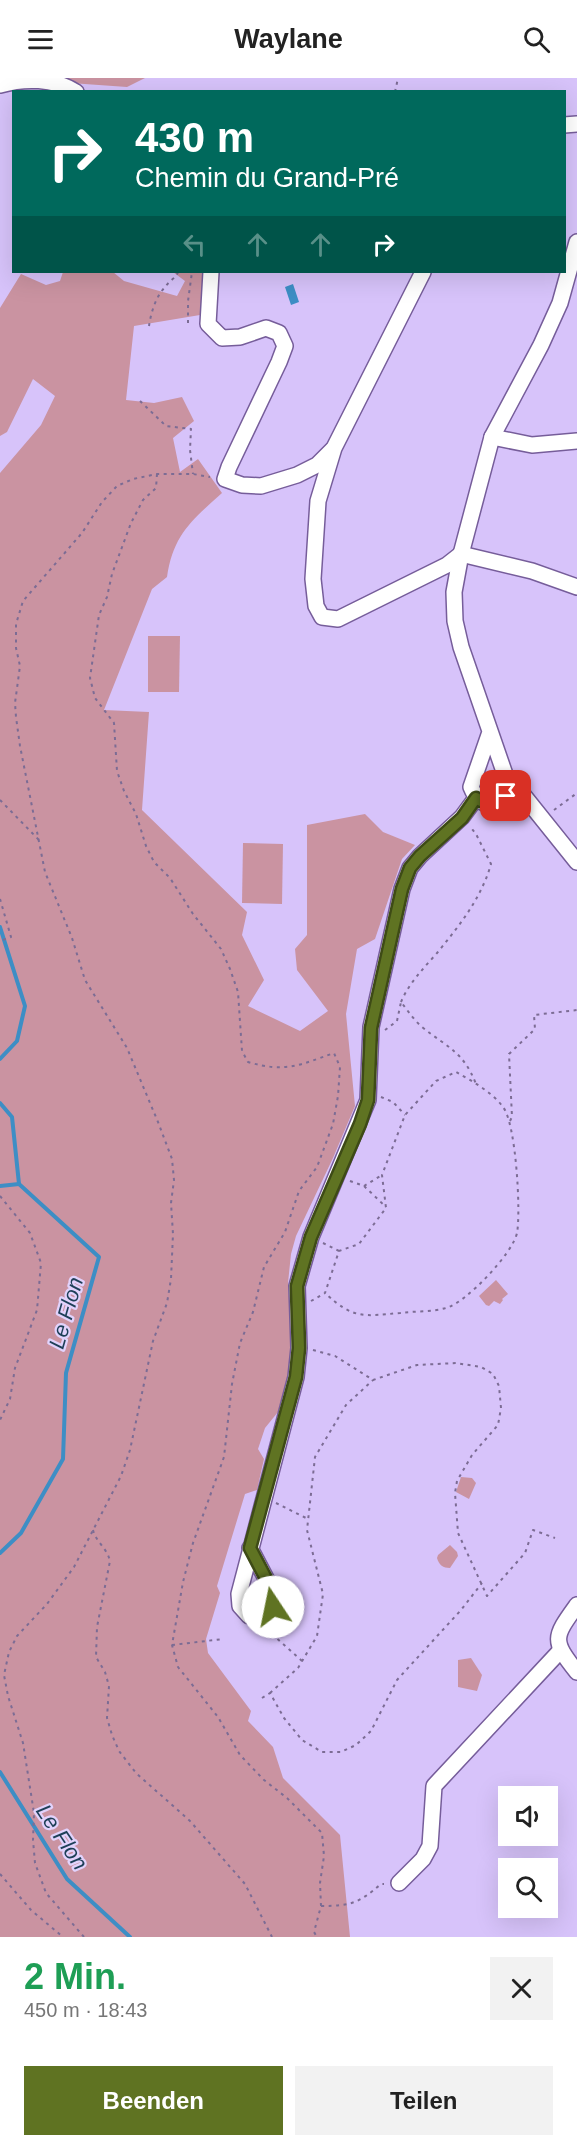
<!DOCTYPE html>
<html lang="de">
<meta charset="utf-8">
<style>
body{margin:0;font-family:Helvetica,sans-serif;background:#f2f2f2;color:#222;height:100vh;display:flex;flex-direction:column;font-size:22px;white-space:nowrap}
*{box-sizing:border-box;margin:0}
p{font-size:20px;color:#767676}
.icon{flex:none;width:33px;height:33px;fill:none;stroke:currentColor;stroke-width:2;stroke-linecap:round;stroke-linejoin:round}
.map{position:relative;height:1859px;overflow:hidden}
.side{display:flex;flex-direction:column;background:#fff;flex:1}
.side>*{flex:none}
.top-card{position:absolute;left:12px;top:12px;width:554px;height:183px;border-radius:0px;box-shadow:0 6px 24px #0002;background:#00695c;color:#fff;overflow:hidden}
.fabs{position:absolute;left:498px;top:1708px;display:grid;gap:12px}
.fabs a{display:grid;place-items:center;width:60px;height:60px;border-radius:0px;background:#fff;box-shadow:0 6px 24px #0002;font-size:30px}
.pin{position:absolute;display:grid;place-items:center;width:51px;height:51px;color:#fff;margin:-26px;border-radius:12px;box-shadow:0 3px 9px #0006}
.me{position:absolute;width:66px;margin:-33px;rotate:349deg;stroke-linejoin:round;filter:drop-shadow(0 0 4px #0008)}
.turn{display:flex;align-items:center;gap:21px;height:126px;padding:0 24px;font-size:27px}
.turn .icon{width:78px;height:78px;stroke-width:2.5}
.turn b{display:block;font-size:42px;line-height:51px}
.lanes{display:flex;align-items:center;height:57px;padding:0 24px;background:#0003;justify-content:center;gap:30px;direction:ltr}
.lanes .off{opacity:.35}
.round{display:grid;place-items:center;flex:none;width:63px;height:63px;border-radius:0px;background:#f2f2f2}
.headline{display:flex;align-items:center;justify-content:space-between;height:102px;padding:0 24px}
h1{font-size:36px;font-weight:600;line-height:45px;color:#1e9e55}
.action{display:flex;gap:12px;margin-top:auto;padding:12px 24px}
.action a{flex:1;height:69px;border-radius:0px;background:#5f7322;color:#fff;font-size:24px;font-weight:600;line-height:69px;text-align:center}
.action a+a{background:#f2f2f2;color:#222}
header{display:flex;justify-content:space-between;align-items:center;height:78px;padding:0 24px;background:#fff;font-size:27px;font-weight:600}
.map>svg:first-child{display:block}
</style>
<header><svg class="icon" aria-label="menu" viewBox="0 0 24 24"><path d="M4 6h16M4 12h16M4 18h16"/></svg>Waylane<svg class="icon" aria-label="search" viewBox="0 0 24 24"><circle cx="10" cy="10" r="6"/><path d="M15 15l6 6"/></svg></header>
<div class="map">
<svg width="577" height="1859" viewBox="0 0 577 1859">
<rect width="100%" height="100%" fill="#d7c3fa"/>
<!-- green -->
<g fill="#ca93a1">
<polygon points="0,0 145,0 127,9"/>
<path d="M63,194H113L124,203L177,218L185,203L173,194H206L212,235L134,248L126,322L154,325L182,319L194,343L173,360L180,394L198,381L222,415C192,442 173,457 167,499L152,511L104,632L149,634L142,732L247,834L242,857L264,902L248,928L300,953L328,933L297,892L295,871L307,857V747L365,736L383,754L415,767L402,781L375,861L357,871L346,936L355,1028L333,1080L296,1158L291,1176L288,1205L293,1274L291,1288L278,1334L265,1350L258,1371L264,1381L257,1412L245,1416L217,1508L220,1515L206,1561L208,1575L251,1633L248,1643L273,1669L283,1700L340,1757L350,1859H0V395L41,347L55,318L33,301L7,354L0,358V230L21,196L46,207L60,203Z"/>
<polygon points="148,558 180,558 179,614 148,614"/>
<polygon points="243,765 283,766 282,826 242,825"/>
<polygon points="496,1202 508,1216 502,1221 503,1222 500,1226 494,1223 489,1228 486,1227 479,1218"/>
<polygon points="461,1399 472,1400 476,1405 469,1421 456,1414"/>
<path d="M450,1467L457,1474L458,1478L450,1490C443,1490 439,1487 437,1480L438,1477Z"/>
<polygon points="471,1580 482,1597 477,1613 458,1609 458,1582"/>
</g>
<!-- water -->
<polygon fill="#3d8ec5" points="293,206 299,224 291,227 285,209"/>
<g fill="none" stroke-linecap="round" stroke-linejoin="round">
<!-- stream -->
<g stroke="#3d8ec5" stroke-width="4">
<polyline points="0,849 25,928 17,963 0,981"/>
<polyline points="0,1025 12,1039 19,1106 99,1179 66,1295 63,1381 21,1455 0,1475"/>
<polyline points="0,1108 19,1106"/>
<polyline points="0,1694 67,1801 130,1859"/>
</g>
<!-- minor casing -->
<g stroke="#765d9a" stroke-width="18">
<g id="minor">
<path d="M0,7C24,0 54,0 76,14"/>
<polyline points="564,47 577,46"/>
<polyline points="211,194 208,246 222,260 240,259 266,250 279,255 285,268 279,284 229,389 225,401 242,407 261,408 297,397 317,387 332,372"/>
<polyline points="423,194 334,370 318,423 313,501 316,528 322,539 338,541 447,487 461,476"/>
<polyline points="492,359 532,367 577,363"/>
<polyline points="461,476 532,493 577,509"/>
<path d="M490,654L471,709C480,732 502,733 509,708L461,569L455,543L454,514L461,476L492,359L541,267L560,225L577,164"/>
<polyline points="509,708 524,718 577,784"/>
<polyline points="250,1470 273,1514 273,1529 263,1537 249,1538 240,1528 239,1516 296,1299 299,1270 297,1208 311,1159 368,1022 371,949 402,811 410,790 420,778 462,739 476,720"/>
<path d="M577,1527C554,1559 551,1562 577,1594"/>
<polyline points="399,1805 423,1781 430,1768 434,1708 560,1573"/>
</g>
</g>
<!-- path -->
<g stroke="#7c6c94" stroke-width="2" stroke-dasharray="3 4.5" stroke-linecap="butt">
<polyline points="395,14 398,0"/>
<polyline points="188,245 188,223 192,194"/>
<path d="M149,248C151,234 156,218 166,208C170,202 176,200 178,194"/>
<polyline points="140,323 166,348 191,351 190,372 193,396"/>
<path d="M157,396L156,410L143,422L131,445L112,496L107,519L99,537L90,600L95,620L114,645L117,693L124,713L136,736L146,768L154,784L170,800L193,836L221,871L230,891L238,914L242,973L248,984C285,995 300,987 334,975L340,989L338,1018L333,1046L317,1089L299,1113L285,1154L264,1189L253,1234L240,1265L232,1306L224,1379L193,1465L183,1504L172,1567L178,1589L218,1639L240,1677L264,1702L287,1720L322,1755L324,1778L320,1805L321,1828L314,1854L317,1859"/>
<polyline points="0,722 40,763"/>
<polyline points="554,732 577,715"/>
<polyline points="0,821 11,859 0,863"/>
<path d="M401,924C409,905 423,891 437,875C459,848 481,821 491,786L476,756L472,751"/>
<path d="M385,952L397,943L401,924C408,933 414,942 422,949C448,970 463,973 476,1006"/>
<polyline points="381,1019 393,1024 405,1037"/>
<polyline points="510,1043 512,1039 509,976 535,951 534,937 577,932"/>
<polyline points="350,1103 364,1108 386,1129"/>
<polyline points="364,1108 382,1097"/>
<polyline points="0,1118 30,1155 41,1185 37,1232 15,1290 10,1321 0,1342"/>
<polyline points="323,1165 339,1173"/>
<path d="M311,1223L325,1215L339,1173L359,1166L386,1130L382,1097L405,1037L436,1003L456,994C472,1003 492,1014 503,1029C516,1045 521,1134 517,1155C513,1175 466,1225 446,1230C432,1234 415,1233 400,1235C364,1238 354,1242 325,1215"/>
<polyline points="313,1272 335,1278 373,1302 417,1287 456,1285 481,1289 493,1296 499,1308 501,1330 498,1347 472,1377 457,1403 455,1415 458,1455 487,1518 525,1475 533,1452 555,1460"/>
<polyline points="276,1425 308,1441"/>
<path d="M93,1452C96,1464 107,1470 110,1483L97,1549L96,1579L105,1594L109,1608L107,1640L112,1657L119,1673L136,1695L190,1743L245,1806L272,1859"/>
<polyline points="269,1549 273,1557 302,1583"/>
<polyline points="172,1567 223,1561"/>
<polyline points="270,1615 298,1590 317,1558 323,1516 307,1452 315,1379 346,1327 373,1302"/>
<polyline points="262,1620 270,1615 284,1640 302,1662 322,1674 341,1674 356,1667 371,1653 397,1602 461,1532 482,1505"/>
<polyline points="0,1796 31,1832 63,1859"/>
<path d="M321,1828C351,1828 359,1825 381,1806H384"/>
<polyline points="84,1859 46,1815 35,1785 33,1762 34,1735 23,1665 8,1618 4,1597 9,1574 17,1558 47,1526 74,1489 121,1398 130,1372 153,1263 167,1225 171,1201 173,1156 171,1125 174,1102 172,1081 158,1044 127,970 85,902 72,860 45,794 20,668 16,639 15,625 20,588 16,570 16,546 23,523 82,455 102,424 117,408 133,401 157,396 193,396 210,399"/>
</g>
<!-- minor -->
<use href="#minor" stroke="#fff" stroke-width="15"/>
</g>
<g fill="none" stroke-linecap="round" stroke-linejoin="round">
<!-- route casing -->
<g stroke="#3e4b16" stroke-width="15">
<path id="route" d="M273,1529V1514L250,1470L296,1299L299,1270L297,1208L311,1159L360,1046L368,1022L371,950L402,811L410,790L420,778L462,740L476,720C488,728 494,727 506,718"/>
</g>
<!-- route -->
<use href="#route" stroke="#5f7322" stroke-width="10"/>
</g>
<g text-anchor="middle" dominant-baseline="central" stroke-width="4.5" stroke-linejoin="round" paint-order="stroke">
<!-- water labels -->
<g font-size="22" font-style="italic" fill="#1d3f57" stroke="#e2d3fc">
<text transform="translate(66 1235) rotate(-74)">Le Flon</text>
<text transform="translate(62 1759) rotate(56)">Le Flon</text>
</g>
</g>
</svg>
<div class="fabs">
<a><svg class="icon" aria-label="sound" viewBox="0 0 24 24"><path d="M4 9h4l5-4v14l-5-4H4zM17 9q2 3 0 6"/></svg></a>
<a><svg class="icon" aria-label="search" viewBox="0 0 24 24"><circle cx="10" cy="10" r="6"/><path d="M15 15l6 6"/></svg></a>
</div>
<div class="pin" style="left:506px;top:718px;background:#d93025"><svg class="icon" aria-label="arrive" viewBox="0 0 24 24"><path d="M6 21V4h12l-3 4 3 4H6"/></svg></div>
<svg class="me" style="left:273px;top:1529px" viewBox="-20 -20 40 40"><circle r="19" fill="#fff"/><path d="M0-13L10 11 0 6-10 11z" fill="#5f7322"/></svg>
<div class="top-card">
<div class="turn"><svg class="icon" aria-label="right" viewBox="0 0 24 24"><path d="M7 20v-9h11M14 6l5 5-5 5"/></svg><div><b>430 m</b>Chemin du Grand-Pré</div></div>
<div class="lanes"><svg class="icon off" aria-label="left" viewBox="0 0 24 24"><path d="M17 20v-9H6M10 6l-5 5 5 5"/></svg><svg class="icon off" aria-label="ahead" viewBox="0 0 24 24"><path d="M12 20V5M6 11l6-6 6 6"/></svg><svg class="icon off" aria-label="ahead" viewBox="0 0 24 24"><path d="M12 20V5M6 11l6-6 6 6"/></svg><svg class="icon" aria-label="right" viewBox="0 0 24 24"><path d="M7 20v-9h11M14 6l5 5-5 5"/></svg></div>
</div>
</div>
<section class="side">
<div class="headline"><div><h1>2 Min.</h1><p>450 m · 18:43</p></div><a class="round"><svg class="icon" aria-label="close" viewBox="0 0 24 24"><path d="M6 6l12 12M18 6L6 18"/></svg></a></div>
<div class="action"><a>Beenden</a><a>Teilen</a></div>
</section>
